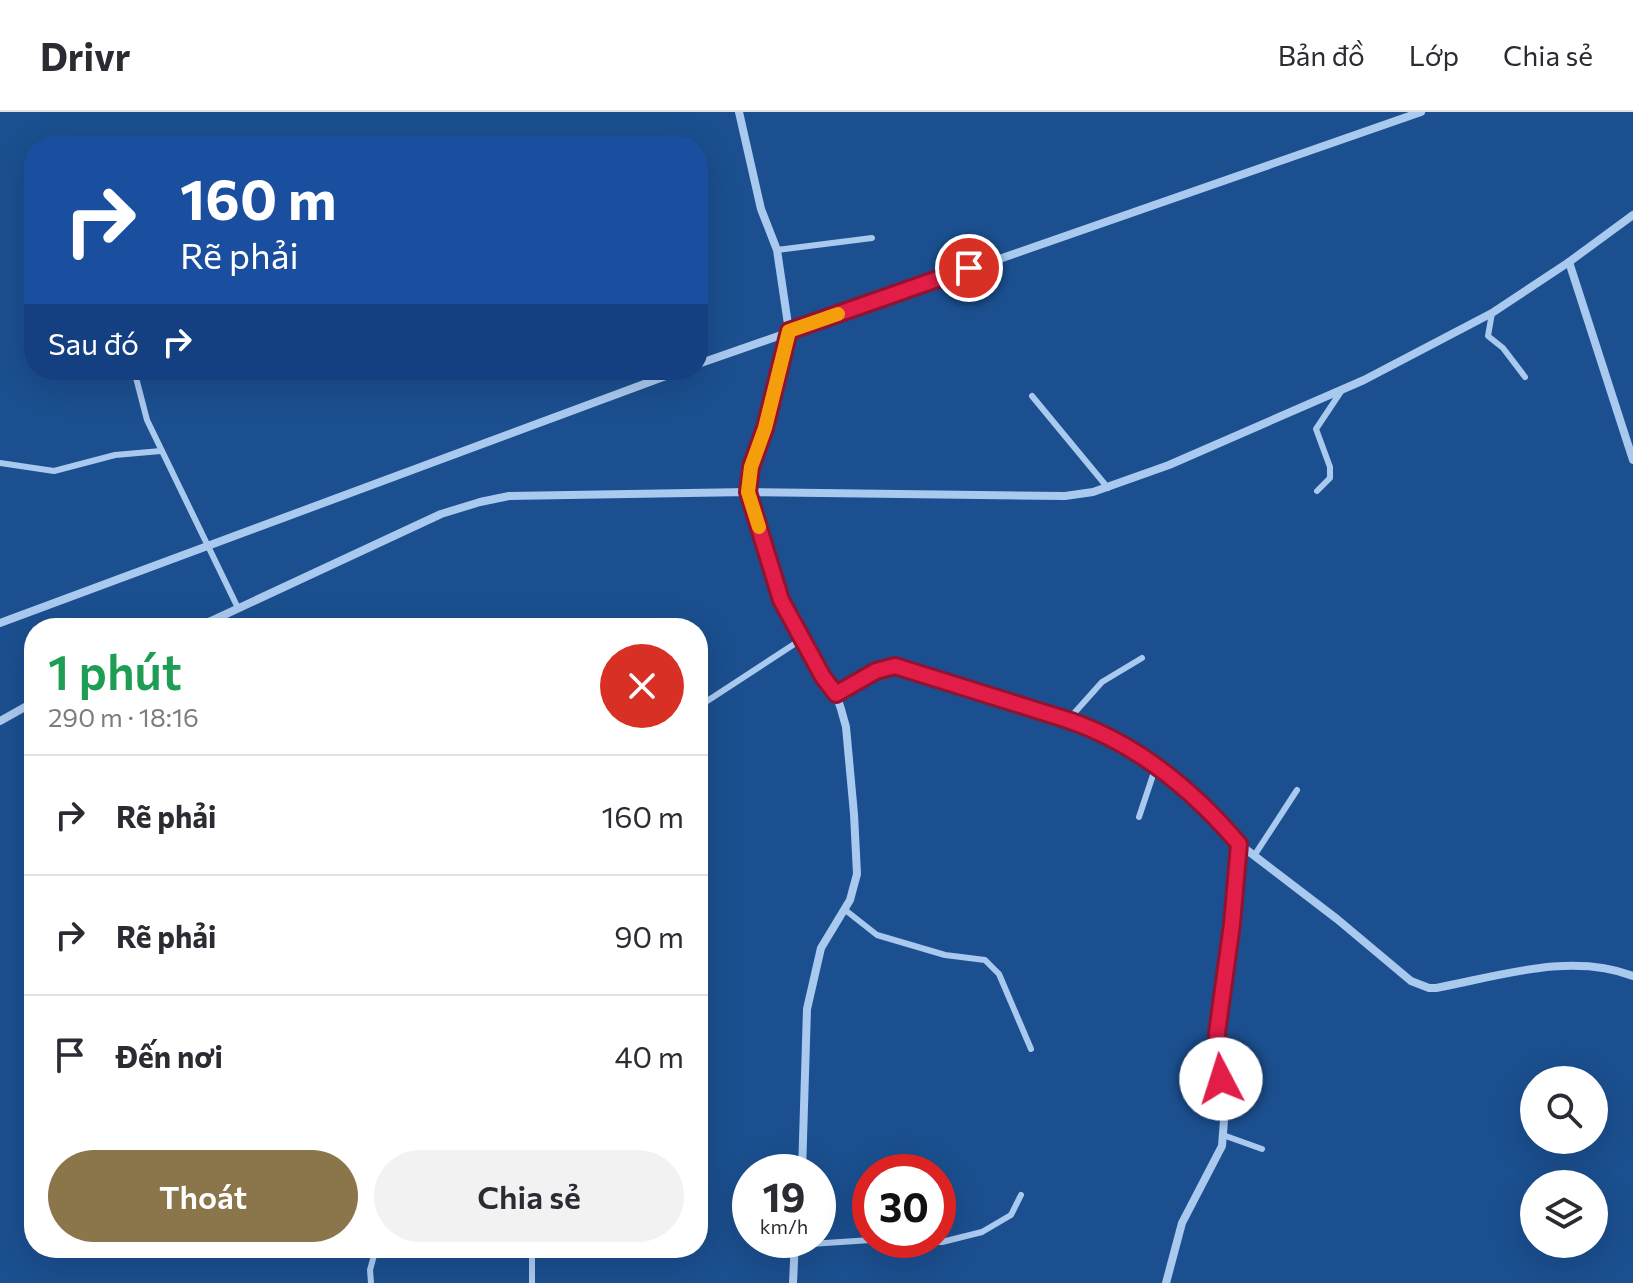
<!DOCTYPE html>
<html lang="vi">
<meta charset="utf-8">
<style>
body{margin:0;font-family:Commissioner,sans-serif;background:#f2f2f3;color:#2b2b33;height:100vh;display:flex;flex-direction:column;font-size:30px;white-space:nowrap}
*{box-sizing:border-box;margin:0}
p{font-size:26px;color:#7c7c81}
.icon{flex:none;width:44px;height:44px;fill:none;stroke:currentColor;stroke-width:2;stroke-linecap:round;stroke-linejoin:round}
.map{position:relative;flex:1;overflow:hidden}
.panel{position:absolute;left:24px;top:506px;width:684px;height:640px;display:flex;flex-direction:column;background:#fff;border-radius:32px;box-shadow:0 8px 32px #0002}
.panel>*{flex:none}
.banner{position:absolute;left:24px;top:24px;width:684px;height:244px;border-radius:32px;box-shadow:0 8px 32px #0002;background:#1a4fa0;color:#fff;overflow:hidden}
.buttons{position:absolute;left:1520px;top:954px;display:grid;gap:16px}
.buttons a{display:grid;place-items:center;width:88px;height:88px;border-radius:50%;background:#fff;box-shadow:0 8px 32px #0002;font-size:40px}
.speed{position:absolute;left:732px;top:1042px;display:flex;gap:16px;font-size:40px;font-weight:700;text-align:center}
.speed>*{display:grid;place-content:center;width:104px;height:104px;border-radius:50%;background:#fff;box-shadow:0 8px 32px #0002;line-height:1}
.speed small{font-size:20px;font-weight:400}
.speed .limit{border:12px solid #d22;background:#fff;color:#111}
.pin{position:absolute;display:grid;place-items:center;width:68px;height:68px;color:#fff;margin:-34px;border:4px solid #fff;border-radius:50%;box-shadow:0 2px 8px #0007}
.me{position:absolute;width:88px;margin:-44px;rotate:355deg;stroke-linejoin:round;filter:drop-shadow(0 0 6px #0008)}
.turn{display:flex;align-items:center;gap:28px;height:168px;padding:0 24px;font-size:36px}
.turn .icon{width:104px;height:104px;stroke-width:2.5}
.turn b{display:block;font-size:56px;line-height:68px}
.then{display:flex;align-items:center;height:76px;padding:0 24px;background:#0003;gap:16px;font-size:30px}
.round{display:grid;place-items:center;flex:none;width:84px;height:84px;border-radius:42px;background:#f2f2f3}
.headline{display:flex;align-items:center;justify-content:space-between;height:136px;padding:0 24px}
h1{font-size:48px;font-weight:600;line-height:60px;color:#1e9e55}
.action{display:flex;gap:16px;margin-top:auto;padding:16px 24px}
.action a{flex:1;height:92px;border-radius:48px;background:#8a764a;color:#fff;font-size:32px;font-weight:600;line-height:92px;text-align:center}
.action a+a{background:#f2f2f3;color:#2b2b33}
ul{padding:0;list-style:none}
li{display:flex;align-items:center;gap:24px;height:120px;padding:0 24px;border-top:2px solid #e1e1e2}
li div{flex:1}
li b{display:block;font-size:30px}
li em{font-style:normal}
header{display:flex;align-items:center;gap:48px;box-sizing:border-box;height:112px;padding:0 40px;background:#fff;border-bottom:2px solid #e1e1e2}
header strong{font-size:38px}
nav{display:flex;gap:44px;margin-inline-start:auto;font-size:28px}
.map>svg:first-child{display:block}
</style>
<header>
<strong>Drivr</strong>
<nav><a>Bản đồ</a><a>Lớp</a><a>Chia sẻ</a></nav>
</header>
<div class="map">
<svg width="1633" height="1171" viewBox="0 0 1633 1171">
<rect width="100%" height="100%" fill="#1b4f8f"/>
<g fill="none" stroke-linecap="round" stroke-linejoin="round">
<!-- lane -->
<g stroke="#a9c9ee" stroke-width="6">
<polyline points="777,138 872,126"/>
<polyline points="1492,201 1488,224 1503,236 1525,265"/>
<polyline points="134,258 147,308 238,496"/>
<polyline points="1032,284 1108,376"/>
<polyline points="0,351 54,359 115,343 161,339"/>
<polyline points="1317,379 1330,366 1330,355 1316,317 1342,278"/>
<polyline points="698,595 802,527"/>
<polyline points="1068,608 1102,570 1142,546"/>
<polyline points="1139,705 1156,654"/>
<polyline points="1254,744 1297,678"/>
<polyline points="844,797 877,823 945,843 985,848 999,862 1031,937"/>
<polyline points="1223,1023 1262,1037"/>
<polyline points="875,1128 942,1130 982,1120 1011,1103 1021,1083"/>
<polyline points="795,1133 871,1128"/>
<polyline points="530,1136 532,1144 532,1171"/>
<polyline points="371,1171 370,1158 376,1136"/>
</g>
<!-- street -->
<g stroke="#a9c9ee" stroke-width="8">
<polyline points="739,0 761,97 777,138 789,219 765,316 751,355 748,380 781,488 823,565 836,582 841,597 846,615 854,702 857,762 850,788 821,836 807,897 802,1060"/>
<polyline points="1569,150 1633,348"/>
<polyline points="698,252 1421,0"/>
<polyline points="0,511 682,258"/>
<polyline points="196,516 441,402 480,390 509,384 748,380 1065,384 1093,380 1169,353 1364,268 1492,201 1569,150 1633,103"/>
<path d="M836,582L876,559L895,554L1096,618L1156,654L1171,664L1217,706L1239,732L1337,807L1411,869L1429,876H1436C1499,864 1571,840 1633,864"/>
<polyline points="0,609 34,590"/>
<polyline points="793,1171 795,1128"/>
<polyline points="1166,1171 1182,1111 1222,1034 1224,1008 1217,921 1232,812 1239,732"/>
</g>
</g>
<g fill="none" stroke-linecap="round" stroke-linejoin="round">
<!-- route casing -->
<g stroke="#92132f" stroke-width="20">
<path id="route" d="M969,156L789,219L765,316L751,355L748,380L781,488L823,565L836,582L876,559L895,554L1068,608C1136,631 1193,678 1239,732L1232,812L1217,921L1221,967"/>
</g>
<!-- route -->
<use href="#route" stroke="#e11d48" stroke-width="14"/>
<!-- slow -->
<polyline stroke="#f59e0b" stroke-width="14" points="759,415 748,380 751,355 765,316 789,219 838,202"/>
</g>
</svg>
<div class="buttons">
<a><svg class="icon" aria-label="search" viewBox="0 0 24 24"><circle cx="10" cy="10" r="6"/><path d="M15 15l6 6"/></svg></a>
<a><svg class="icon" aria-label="layers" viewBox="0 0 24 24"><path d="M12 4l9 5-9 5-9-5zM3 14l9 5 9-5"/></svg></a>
</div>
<div class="speed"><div>19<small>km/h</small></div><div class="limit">30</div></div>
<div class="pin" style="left:969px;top:156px;background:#d93025"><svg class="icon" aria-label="arrive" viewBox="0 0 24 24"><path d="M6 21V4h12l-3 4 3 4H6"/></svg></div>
<svg class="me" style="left:1221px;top:967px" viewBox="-20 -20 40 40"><circle r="19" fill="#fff"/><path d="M0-13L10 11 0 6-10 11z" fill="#e11d48"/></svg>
<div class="banner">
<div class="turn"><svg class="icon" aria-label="right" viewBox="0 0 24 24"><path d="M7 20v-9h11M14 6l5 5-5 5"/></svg><div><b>160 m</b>Rẽ phải</div></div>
<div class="then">Sau đó<svg class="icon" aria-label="right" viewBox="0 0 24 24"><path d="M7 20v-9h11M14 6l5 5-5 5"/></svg></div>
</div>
<section class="panel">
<div class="headline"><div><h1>1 phút</h1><p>290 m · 18:16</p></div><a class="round" style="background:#d93025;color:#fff"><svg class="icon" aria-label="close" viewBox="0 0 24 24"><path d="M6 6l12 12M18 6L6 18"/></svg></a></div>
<ul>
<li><svg class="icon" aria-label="right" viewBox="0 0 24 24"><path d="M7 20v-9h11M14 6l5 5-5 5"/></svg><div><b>Rẽ phải</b></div><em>160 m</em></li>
<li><svg class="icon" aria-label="right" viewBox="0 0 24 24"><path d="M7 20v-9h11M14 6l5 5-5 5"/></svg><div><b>Rẽ phải</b></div><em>90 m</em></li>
<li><svg class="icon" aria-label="arrive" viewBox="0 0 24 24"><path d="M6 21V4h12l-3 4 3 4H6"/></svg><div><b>Đến nơi</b></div><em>40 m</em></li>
</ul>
<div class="action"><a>Thoát</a><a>Chia sẻ</a></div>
</section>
</div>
